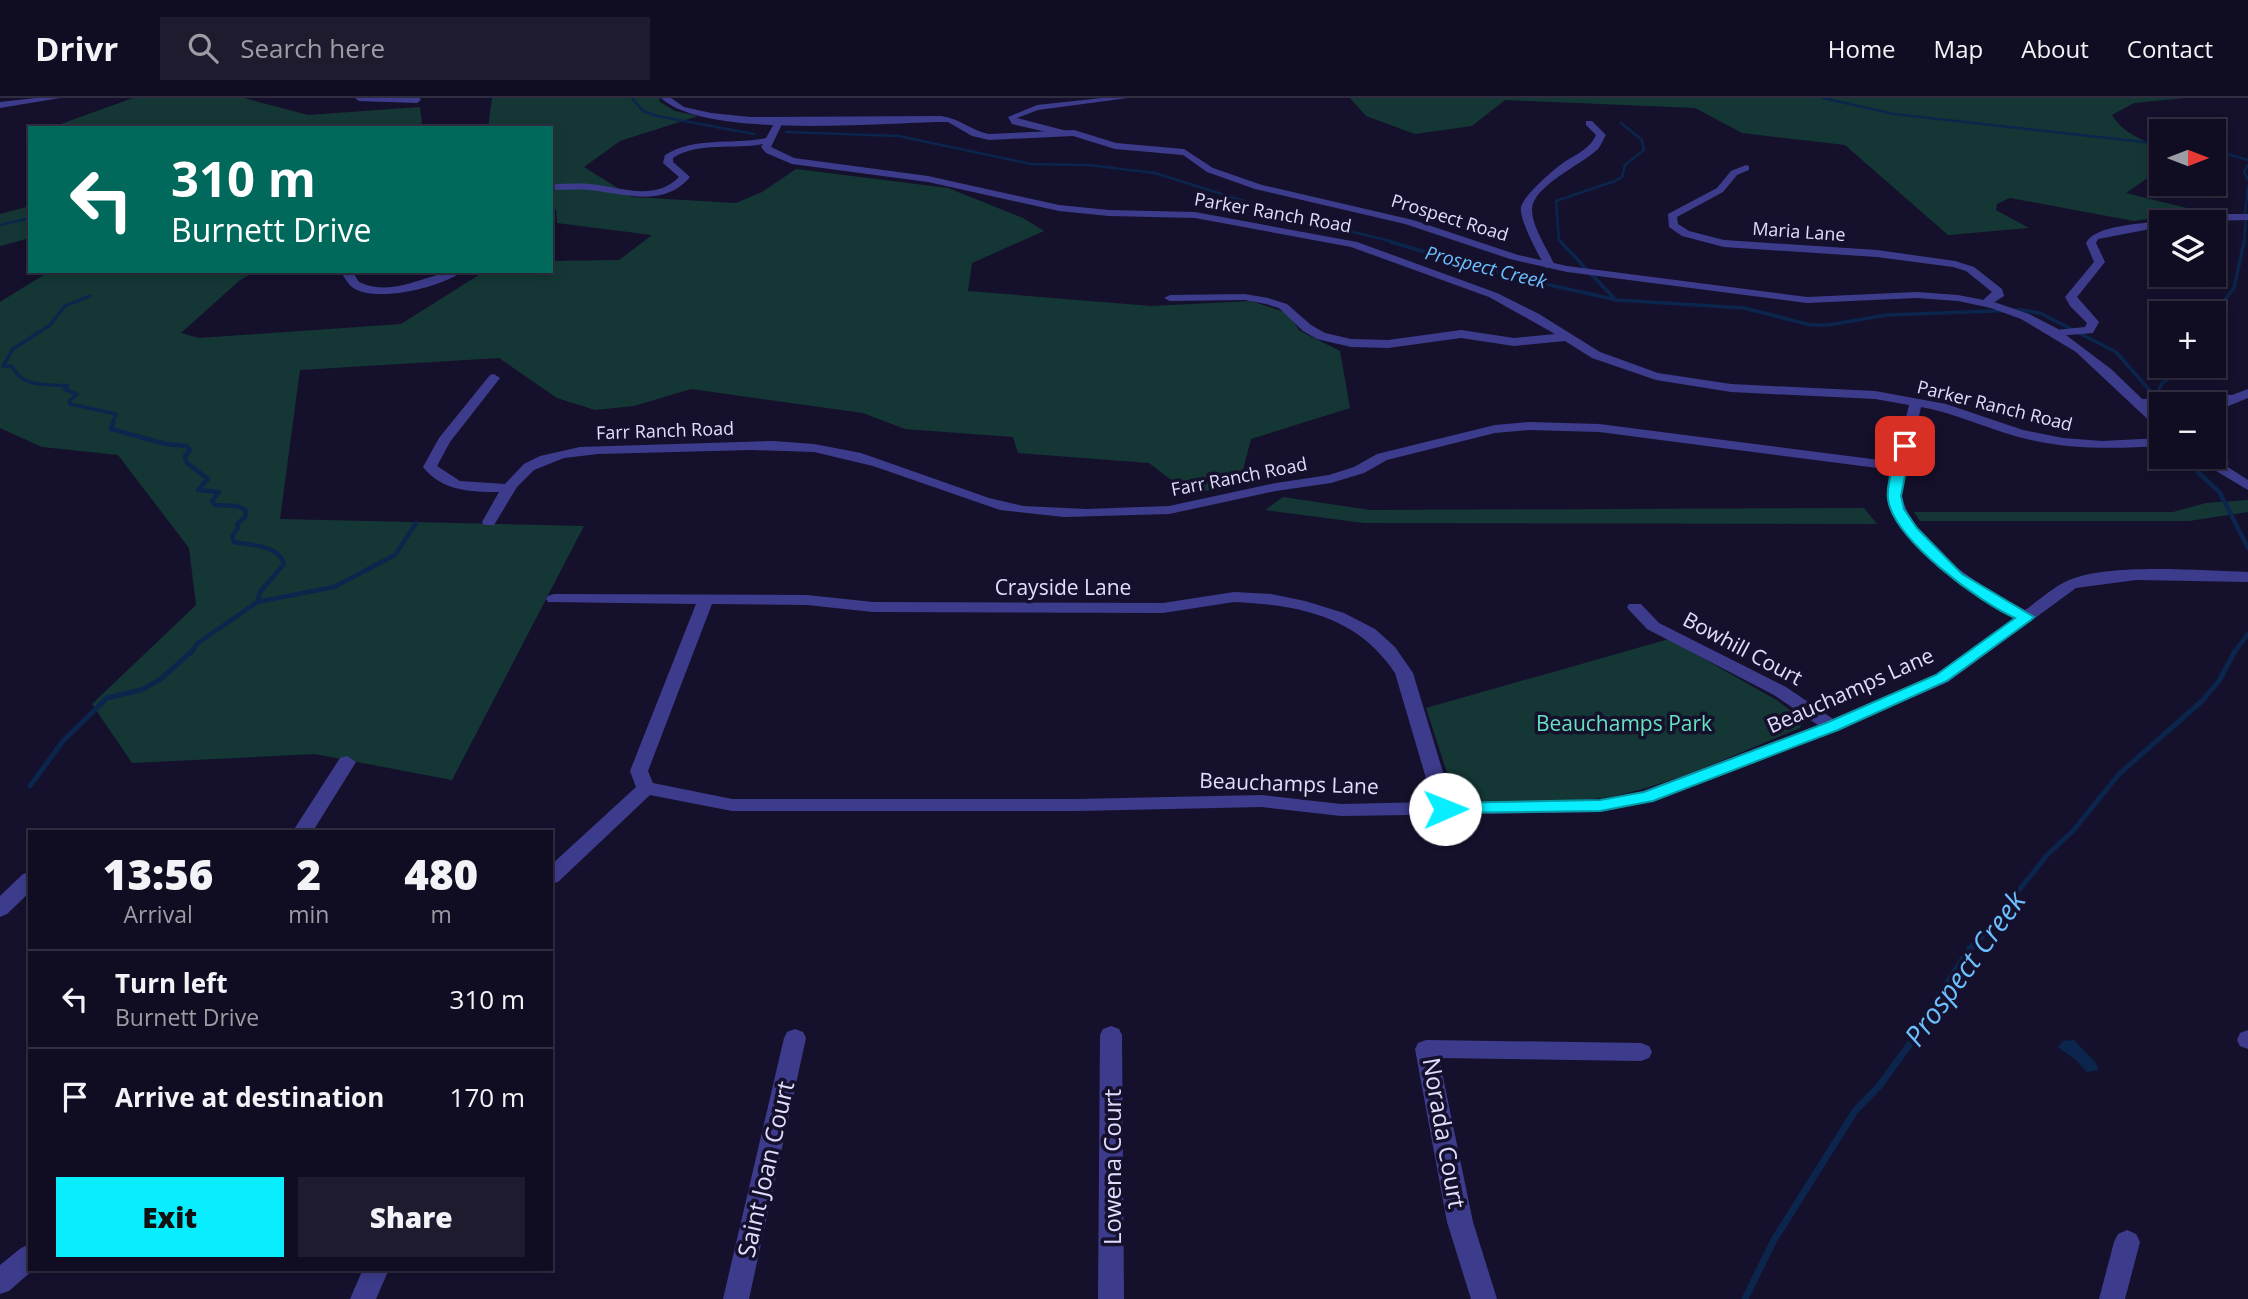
<!DOCTYPE html>
<meta charset="utf-8">
<style>
body{margin:0;font-family:"Open Sans",sans-serif;background:#1e1b2f;color:#f1f3f6;height:100vh;display:flex;flex-direction:column;font-size:26px;white-space:nowrap}
*{box-sizing:border-box;margin:0}
p{font-size:23px;color:#9c9ca5}
.icon{flex:none;width:38px;height:38px;fill:none;stroke:currentColor;stroke-width:2;stroke-linecap:round;stroke-linejoin:round}
.map{position:relative;flex:1;overflow:hidden}
.drawer{position:absolute;left:28px;top:732px;width:525px;height:441px;display:flex;flex-direction:column;background:#100d22;border-radius:0px;box-shadow:0 4px 10px #0003,0 0 0 2px #302d40}
.drawer>*{flex:none}
.top-card{position:absolute;left:28px;top:28px;width:525px;height:147px;border-radius:0px;box-shadow:0 4px 10px #0003,0 0 0 2px #302d40;background:#00695c;color:#fff;overflow:hidden}
.needle{width:46px;rotate:90deg}
.fabs{position:absolute;left:2149px;top:21px;display:grid;gap:14px}
.fabs a{display:grid;place-items:center;width:77px;height:77px;border-radius:0px;background:#100d22;box-shadow:0 4px 10px #0003,0 0 0 2px #302d40;font-size:35px}
.pin{position:absolute;display:grid;place-items:center;width:60px;height:60px;color:#fff;margin:-30px;border-radius:14px;box-shadow:0 4px 10px #0006}
.me{position:absolute;width:77px;margin:-38px;rotate:89deg;stroke-linejoin:round;filter:drop-shadow(0 0 5px #0008)}
.turn{display:flex;align-items:center;gap:24px;height:147px;padding:0 28px;font-size:32px}
.turn .icon{width:91px;height:91px;stroke-width:2.5}
.turn b{display:block;font-size:49px;line-height:60px}
.eta{display:flex;justify-content:space-evenly;align-items:center;height:119px;text-align:center}
.eta b{font-size:42px;font-weight:800;line-height:49px}
.cta{display:flex;gap:14px;margin-top:auto;padding:14px 28px}
.cta a{flex:1;height:80px;border-radius:0px;background:#09eeff;color:#111;font-size:28px;font-weight:800;line-height:80px;text-align:center}
.cta a+a{background:#1e1b2f;color:#f1f3f6}
ul{padding:0;list-style:none}
li{display:flex;align-items:center;gap:21px;height:98px;padding:0 28px;border-top:2px solid #302d40}
li div{flex:1}
li b{display:block;font-size:26px}
li em{font-style:normal}
header{display:flex;align-items:center;gap:42px;box-sizing:border-box;height:98px;padding:0 35px;background:#100d22;border-bottom:2px solid #302d40}
header strong{font-size:33px}
nav{display:flex;gap:38px;margin-inline-start:auto;font-size:24px}
.search{width:490px;height:63px;background:#1e1b2f;display:flex;align-items:center;gap:18px;box-sizing:border-box;padding:0 24px;border-radius:0px;color:#9c9ca5;font-size:26px}
.map>svg:first-child{display:block}
</style>
<header>
<strong>Drivr</strong>
<div class="search"><svg class="icon" aria-label="search" viewBox="0 0 24 24"><circle cx="10" cy="10" r="6"/><path d="M15 15l6 6"/></svg>Search here</div>
<nav><a>Home</a><a>Map</a><a>About</a><a>Contact</a></nav>
</header>
<div class="map">
<svg width="2248" height="1201" viewBox="0 0 2248 1201">
<rect width="100%" height="100%" fill="#15112d"/>
<!-- green -->
<g fill="#143735">
<polygon points="133,0 244,0 308,17 420,9 422,25 415,30 55,28"/>
<polygon points="492,0 659,0 660,4 675,13 698,18 620,43 584,69 632,99 736,105 762,94 796,71 948,90 1023,120 1044,133 972,165 968,193 1151,208 1251,203 1287,215 1300,233 1340,253 1350,310 1251,341 1240,383 1191,397 1149,365 1018,355 1013,339 905,331 863,315 691,291 634,308 595,312 557,300 499,260 300,272 280,421 584,428 452,682 315,656 132,665 92,606 196,507 189,450 118,357 42,349 0,330 0,204 50,173 257,173 240,182 181,235 199,240 401,226 485,173 551,173 551,163 619,162 652,137 557,125 556,112 551,111 551,30 488,30"/>
<path d="M1350,0H2185L2134,5L2112,17C2122,34 2143,44 2161,47V80L2149,79L2126,95L2199,113L2134,123L2010,100L1997,106L1996,112L2029,130L1948,137L1845,47L1742,35L1695,10L1505,2L1472,28L1415,36L1366,18Z"/>
<polygon points="30,108 30,140 0,148 0,116"/>
<polygon points="1283,399 1370,412 1864,410 1877,426 1364,425 1265,412"/>
<polygon points="2248,402 2248,414 2189,423 1920,423 1914,414 2173,414 2206,405"/>
<path d="M1669,541L1778,603L1803,622L1800,630C1743,653 1674,686 1614,698C1569,706 1521,703 1475,703L1460,699L1451,687L1426,610Z"/>
</g>
<!-- water -->
<polygon fill="#0b254c" points="2074,942 2096,965 2099,972 2087,974 2077,963 2058,949 2063,943"/>
<g fill="none" stroke-linecap="round" stroke-linejoin="round">
<!-- stream-far4 -->
<g stroke="#0b254c" stroke-width="2.5">
<polyline points="632,0 643,13 657,18 754,36"/>
<polyline points="1823,0 1894,16 2161,46"/>
<polyline points="786,34 899,38 1031,66 1088,67 1155,75 1301,121 1398,145"/>
<polyline points="2214,52 2248,62"/>
<polyline points="2248,67 2244,74 2248,82"/>
<polyline points="2245,116 2248,88"/>
<polyline points="0,127 30,120"/>
<polyline points="1562,145 1559,142 1556,103 1615,83 1622,79 1625,67 1644,52 1642,42 1621,25"/>
<polyline points="2244,145 2246,119"/>
</g>
<!-- stream-far3 -->
<g stroke="#0b254c" stroke-width="3.5">
<polyline points="1391,144 1501,176 1617,202 1744,210 1811,227 1828,227 1887,217 2021,212 2040,215 2116,254 2160,304"/>
<polyline points="1561,144 1589,174"/>
<polyline points="1592,177 1614,200"/>
<path d="M90,198L65,208L50,227L13,251L3,268H12C22,290 46,286 68,288L64,291L77,296L69,303L70,306L116,316L112,327"/>
<polyline points="2214,222 2220,208 2234,190 2244,144"/>
<polyline points="2155,300 2162,285 2189,268"/>
</g>
<!-- stream-far2 -->
<g stroke="#0b254c" stroke-width="4.5">
<path d="M113,325L111,331L166,346L187,348L190,352L185,358L186,364L208,381L198,392L219,394L212,403L215,407L237,408L246,412L245,419L237,426L238,430L232,438L234,444C250,447 279,447 284,466L260,494L257,504L198,545L191,555"/>
<polyline points="2214,351 2227,365 2196,366 2198,374 2220,395 2248,450"/>
<polyline points="257,504 334,489 395,457 416,425"/>
<polyline points="2234,555 2248,536"/>
</g>
<!-- stream-far1 -->
<g stroke="#0b254c" stroke-width="5">
<polyline points="30,688 63,643 107,600 141,592 161,581 192,553"/>
<polyline points="1979,842 2048,756 2073,733 2119,676 2202,603 2219,583 2235,553"/>
</g>
<!-- stream -->
<polyline stroke="#0b254c" stroke-width="7" points="1745,1201 1774,1142 1855,1013 1880,987 1925,925 1934,906 1970,851 1980,840"/>
<!-- minor -->
<g fill="#3d3c8c" fill-rule="evenodd">
<polygon points="36,0 60,0 0,10 0,4"/>
<polygon points="355,0 419,0 421,2 417,5 359,3"/>
<polygon points="1102,0 1128,0 1038,12 1017,20 1067,33 1068,35 1064,38 1012,26 1008,19 1037,7"/>
<path d="M779,21L783,24L771,49L794,60L928,78L1059,107L1109,112L1195,114L1357,144L1497,195L1539,216L1600,254L1658,275L1731,286L1875,293L1946,306L2023,332L2063,340L2102,343L2161,340V348C2111,351 2064,352 2015,338C1984,329 1954,315 1921,309L1901,399L1909,417L1919,433L1953,467L1994,496L2025,512C2038,503 2051,491 2065,484C2105,464 2202,473 2248,474V484L2136,482L2076,490L1948,584L1838,632L1654,703L1600,714L1341,718L1262,709L1077,713H732L650,697L558,784L551,786V767L636,689L630,673L696,506L548,504L546,501L548,498L554,496L807,497L873,504L1163,505L1234,494L1271,496L1305,503L1344,515L1375,531L1395,549L1413,575L1452,704L1600,702L1643,693L1818,627L1774,597L1647,531L1629,512L1627,509L1629,506H1641L1659,525L1786,589L1833,621L1936,576L2015,520C1979,503 1890,442 1887,399C1886,391 1891,380 1893,372L1599,334L1529,332L1495,335L1387,362L1364,375L1331,385L1276,393L1169,416L1064,419L1000,412L873,368L814,354L752,352L598,356L564,360L534,372L517,389L494,427H484L482,424L499,394C470,394 442,393 423,369L439,340L490,277L494,276L500,280L450,344L437,368L460,383L505,386L524,366L540,358L580,349L773,343L814,346L861,355L989,400L1023,408L1086,411L1169,408L1276,385L1329,377L1354,369L1377,356L1495,327L1529,324L1599,326L1895,364L1909,307L1875,301L1731,294L1656,282L1592,260L1565,243L1514,248L1461,240L1388,250L1351,249L1317,241L1303,233L1279,210L1266,206L1245,202L1170,203L1164,200L1170,197L1245,196L1268,200L1287,206L1311,227L1325,235L1351,241L1388,242L1461,232L1514,240L1555,236L1489,199L1351,149L1195,120L1109,118L1059,113L928,84L792,66L766,55L761,49L763,46C733,52 699,43 673,60V64L690,79C664,110 625,96 590,92C577,91 564,92 551,92V86C564,86 577,85 590,86C620,89 655,104 679,79L663,65L665,57C695,38 732,47 766,40L776,22ZM1234,504C1299,507 1357,518 1395,575L1433,704L1341,706L1262,697L1077,701H732L653,685L648,673L712,506L807,507L873,514L1163,515Z"/>
<path d="M1586,23H1592L1606,37C1603,41 1601,48 1598,51C1583,66 1530,89 1532,113C1533,131 1548,152 1555,168L1546,170C1539,158 1519,122 1521,109C1524,97 1553,72 1563,65C1576,56 1589,52 1596,37L1586,27Z"/>
<polygon points="1746,67 1749,68 1749,72 1737,77 1723,94 1677,119 1678,126 1689,133 1724,142 1877,152 1955,163 1974,169 2002,191 2004,198 1990,207 1982,207 1982,203 1992,194 1966,173 1953,169 1877,159 1724,149 1682,138 1669,129 1668,116 1717,90 1731,73"/>
<polygon points="2213,116 2248,116 2248,122 2167,124 2172,121"/>
<path d="M2161,123L2165,124H2161V129L2098,141L2096,145L2105,164L2077,199L2099,224L2093,235L2056,238V232L2085,229L2087,225L2070,208L2065,199L2094,164L2086,145C2095,127 2141,126 2161,123Z"/>
<path d="M344,173H356L354,176L359,184C395,201 428,173 463,173C443,189 375,206 352,189C348,186 345,180 342,176Z"/>
<polygon points="2248,291 2248,300 2221,311 2216,310 2216,305 2140,309 2133,305 2140,301 2180,300 2188,296 2232,297"/>
<polygon points="2201,359 2212,359 2248,382 2248,392 2201,364"/>
<polygon points="347,658 356,664 313,733 293,733 340,660"/>
<polygon points="30,774 30,794 7,816 0,819 0,798 23,776"/>
<polygon points="1111,928 1119,931 1122,937 1124,1201 1098,1201 1100,937 1103,931"/>
<polygon points="795,931 803,934 806,940 749,1201 723,1201 784,940 787,934"/>
<polygon points="2248,932 2248,951 2240,948 2237,942 2240,935"/>
<polygon points="1426,942 1641,945 1649,948 1652,954 1649,960 1641,963 1439,960 1473,1124 1497,1201 1471,1201 1447,1124 1415,951 1418,945"/>
<polygon points="2127,1132 2136,1136 2140,1144 2125,1201 2099,1201 2114,1144 2118,1136"/>
<polygon points="30,1146 30,1171 34,1171 9,1193 0,1196 0,1167 21,1150"/>
<polygon points="363,1171 389,1171 376,1201 350,1201"/>
</g>
<!-- tertiary -->
<g fill="#3d3c8c" fill-rule="evenodd">
<path d="M661,0H671L684,9L711,15L750,19L941,18C959,20 972,33 989,36L1074,32L1116,45L1184,51L1213,70L1262,87L1413,122L1518,157L1567,168L1807,199L1917,194L1958,197L1994,204L2029,216L2058,231L2111,271L2161,319V330L2156,329L2076,254L2021,221L1991,210L1958,203L1917,200L1807,205L1567,174L1510,161L1405,126L1255,91L1207,74L1183,57L1115,51L1073,38L989,42L972,38L948,24H941C879,25 705,41 661,0Z"/>
<polygon points="2195,359 2211,359 2213,361 2206,365"/>
</g>
</g>
<!-- route -->
<path fill="#09eeff" stroke="#069ba6" stroke-width="2" d="M1905,344L1911,348L1901,398L1904,411L1917,430L1962,476L2034,519L2031,522L1947,583L1838,632L1653,703L1600,713L1439,715L1436,711L1445,705L1600,702L1644,694L1826,625L1936,577L2015,520C1980,505 1893,441 1888,401C1886,385 1895,363 1898,348Z"/>
<g text-anchor="middle" dominant-baseline="central" stroke-width="7" stroke-linejoin="round" paint-order="stroke">
<!-- far-street labels -->
<g font-size="18" fill="#e0ddff" stroke="#15112d">
<text transform="translate(1273 114) rotate(10)">Parker Ranch Road</text>
<text transform="translate(1450 119) rotate(17)">Prospect Road</text>
<text transform="translate(1799 133) rotate(4)">Maria Lane</text>
<text transform="translate(1995 307) rotate(14)">Parker Ranch Road</text>
<text transform="translate(665 332) rotate(-2)">Farr Ranch Road</text>
<text transform="translate(1239 378) rotate(-11)">Farr Ranch Road</text>
</g>
<!-- far-water labels -->
<g font-size="19" font-style="italic" fill="#6bbfff" stroke="#15112d">
<text transform="translate(1486 169) rotate(14)">Prospect Creek</text>
</g>
<!-- street labels -->
<g font-size="21" fill="#e0ddff" stroke="#15112d">
<text x="1063" y="489">Crayside Lane</text>
<text transform="translate(1743 550) rotate(28)">Bowhill Court</text>
<text transform="translate(1850 592) rotate(-24)">Beauchamps Lane</text>
<text transform="translate(1289 685) rotate(2)">Beauchamps Lane</text>
</g>
<!-- park labels -->
<g font-size="21" fill="#66e2bf" stroke="#15112d">
<text x="1624" y="625">Beauchamps Park</text>
</g>
<!-- near-street labels -->
<g font-size="24" fill="#e0ddff" stroke="#15112d">
<text transform="translate(1445 1035) rotate(80)">Norada Court</text>
<text transform="translate(1111 1069) rotate(-90)">Lowena Court</text>
<text transform="translate(765 1071) rotate(-77)">Saint Joan Court</text>
</g>
<!-- near-water labels -->
<g font-size="28" font-style="italic" fill="#6bbfff" stroke="#15112d">
<text transform="translate(1964 870) rotate(-54)">Prospect Creek</text>
</g>
</g>
</svg>
<div class="fabs">
<a><svg class="needle" viewBox="-14 -14 28 28"><path d="M0-13l5 13h-10z" fill="#e53935"/><path d="M0 13l5-13h-10z" fill="#9c9ca5"/></svg></a>
<a><svg class="icon" aria-label="layers" viewBox="0 0 24 24"><path d="M12 4l9 5-9 5-9-5zM3 14l9 5 9-5"/></svg></a>
<a>+</a>
<a>−</a>
</div>
<div class="pin" style="left:1905px;top:348px;background:#d93025"><svg class="icon" aria-label="arrive" viewBox="0 0 24 24"><path d="M6 21V4h12l-3 4 3 4H6"/></svg></div>
<svg class="me" style="left:1445px;top:711px" viewBox="-20 -20 40 40"><circle r="19" fill="#fff"/><path d="M0-13L10 11 0 6-10 11z" fill="#09eeff"/></svg>
<div class="top-card">
<div class="turn"><svg class="icon" aria-label="left" viewBox="0 0 24 24"><path d="M17 20v-9H6M10 6l-5 5 5 5"/></svg><div><b>310 m</b>Burnett Drive</div></div>
</div>
<section class="drawer">
<div class="eta">
<div><b>13:56</b><p>Arrival</p></div>
<div><b>2</b><p>min</p></div>
<div><b>480</b><p>m</p></div>
</div>
<ul>
<li><svg class="icon" aria-label="left" viewBox="0 0 24 24"><path d="M17 20v-9H6M10 6l-5 5 5 5"/></svg><div><b>Turn left</b><p>Burnett Drive</p></div><em>310 m</em></li>
<li><svg class="icon" aria-label="arrive" viewBox="0 0 24 24"><path d="M6 21V4h12l-3 4 3 4H6"/></svg><div><b>Arrive at destination</b></div><em>170 m</em></li>
</ul>
<div class="cta"><a>Exit</a><a>Share</a></div>
</section>
</div>
